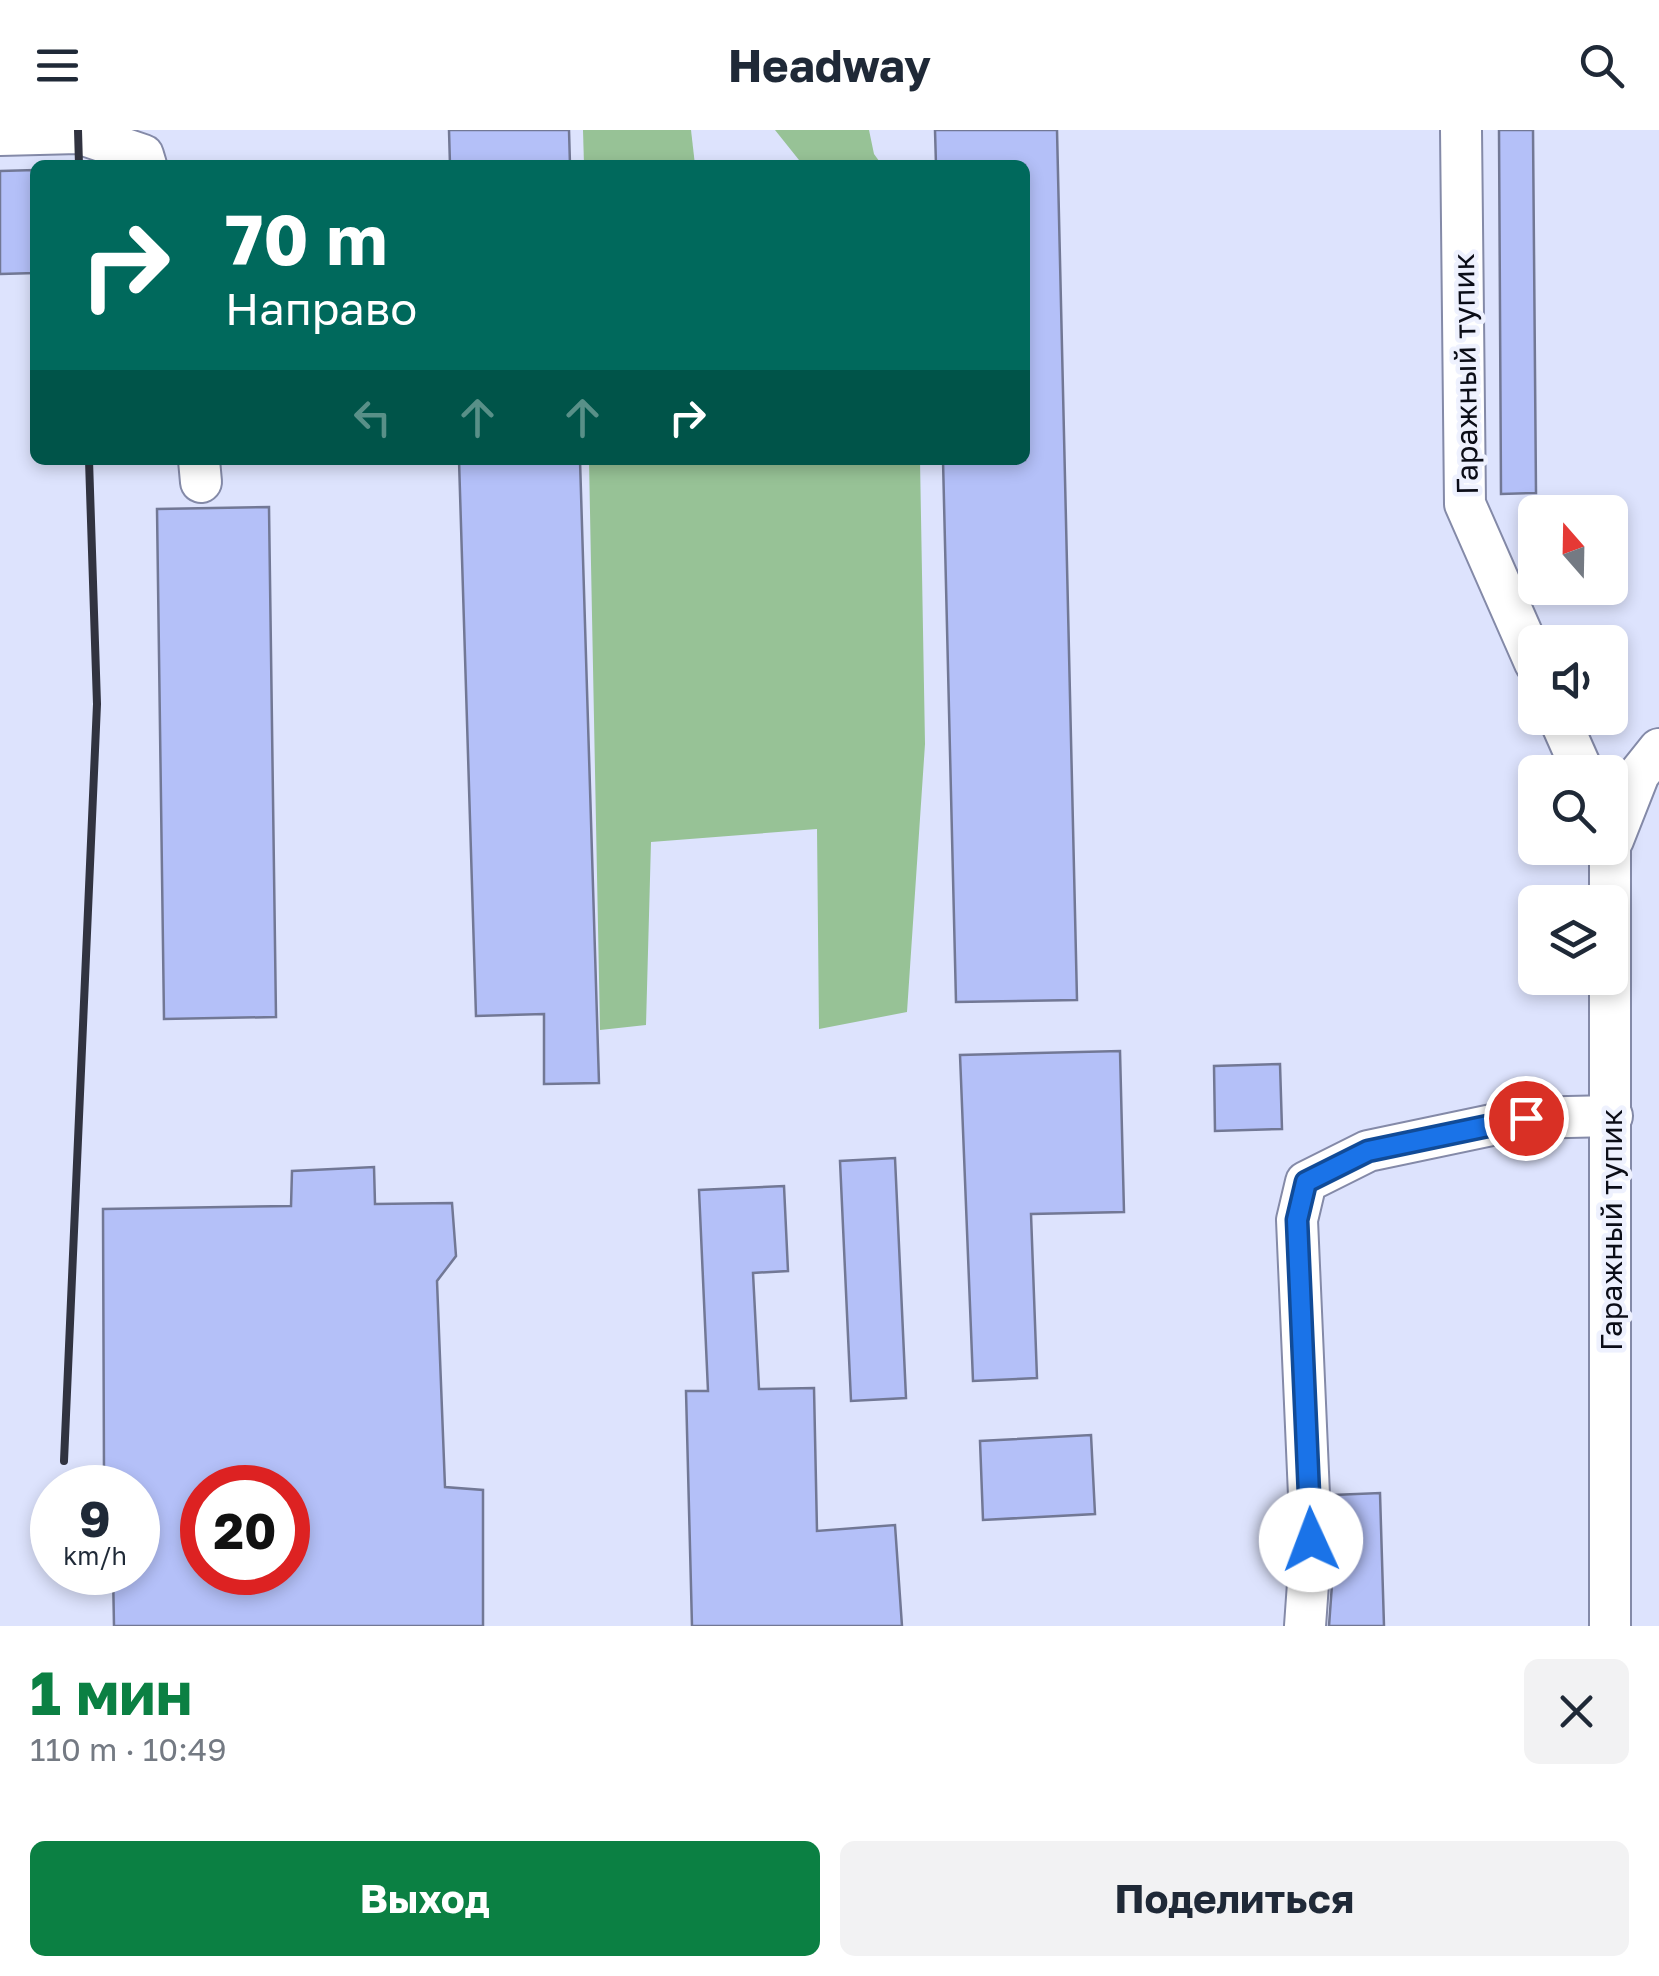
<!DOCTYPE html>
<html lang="ru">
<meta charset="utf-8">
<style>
body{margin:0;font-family:"Golos Text",sans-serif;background:#f2f2f3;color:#1f2937;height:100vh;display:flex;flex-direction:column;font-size:38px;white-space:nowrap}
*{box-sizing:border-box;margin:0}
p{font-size:32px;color:#747a83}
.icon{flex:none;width:55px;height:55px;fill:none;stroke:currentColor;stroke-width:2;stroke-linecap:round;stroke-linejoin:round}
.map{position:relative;height:1496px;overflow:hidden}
.panel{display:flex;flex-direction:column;background:#fff;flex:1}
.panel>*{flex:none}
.hud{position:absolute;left:30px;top:30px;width:1000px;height:305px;border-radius:15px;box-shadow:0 5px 15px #0003;background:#00695c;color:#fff;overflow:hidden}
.needle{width:65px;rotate:340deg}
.tools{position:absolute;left:1518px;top:365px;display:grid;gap:20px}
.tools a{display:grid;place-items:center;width:110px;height:110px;border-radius:15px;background:#fff;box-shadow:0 5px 15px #0003;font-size:50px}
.speed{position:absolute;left:30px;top:1335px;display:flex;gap:20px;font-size:50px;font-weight:700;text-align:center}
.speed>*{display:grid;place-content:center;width:130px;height:130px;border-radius:50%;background:#fff;box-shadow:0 5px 15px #0003;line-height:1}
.speed small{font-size:25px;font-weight:400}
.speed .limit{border:15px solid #d22;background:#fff;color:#111}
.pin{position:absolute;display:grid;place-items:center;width:85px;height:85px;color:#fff;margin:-42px;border:5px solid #fff;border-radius:50%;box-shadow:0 2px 10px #0007}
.me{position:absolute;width:110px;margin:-55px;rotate:358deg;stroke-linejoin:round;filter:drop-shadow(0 0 8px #0008)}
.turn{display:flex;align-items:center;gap:35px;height:210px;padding:0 30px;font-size:45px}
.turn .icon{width:130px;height:130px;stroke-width:2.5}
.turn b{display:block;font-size:70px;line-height:85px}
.lanes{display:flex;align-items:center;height:95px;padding:0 30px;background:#0003;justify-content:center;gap:50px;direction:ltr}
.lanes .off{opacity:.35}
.round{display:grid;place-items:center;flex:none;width:105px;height:105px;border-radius:15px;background:#f2f2f3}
.head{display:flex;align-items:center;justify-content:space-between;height:170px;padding:0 30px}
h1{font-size:60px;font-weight:700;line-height:75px;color:#0b8043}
.primary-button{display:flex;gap:20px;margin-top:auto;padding:20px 30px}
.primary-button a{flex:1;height:115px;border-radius:15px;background:#0b8043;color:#fff;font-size:40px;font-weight:700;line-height:115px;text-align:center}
.primary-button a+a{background:#f2f2f3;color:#1f2937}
header{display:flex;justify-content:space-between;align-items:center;height:130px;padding:0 30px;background:#fff;font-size:45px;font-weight:700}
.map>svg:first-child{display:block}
</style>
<header><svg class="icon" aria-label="menu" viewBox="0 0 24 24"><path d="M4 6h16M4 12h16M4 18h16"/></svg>Headway<svg class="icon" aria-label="search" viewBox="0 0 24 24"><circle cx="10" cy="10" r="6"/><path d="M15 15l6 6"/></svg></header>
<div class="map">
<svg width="1659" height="1496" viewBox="0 0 1659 1496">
<rect width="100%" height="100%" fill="#dde3fd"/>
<!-- green -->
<g fill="#97c296">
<polygon points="583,0 691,0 695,35 584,35"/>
<polygon points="775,0 869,0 874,24 882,35 803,35"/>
<polygon points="589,330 920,330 925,614 907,882 819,899 817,699 651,712 646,895 600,900"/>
</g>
<!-- building -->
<g fill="#b4c0f8" stroke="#727895" stroke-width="2.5" fill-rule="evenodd">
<polygon points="449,0 569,0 570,35 450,35"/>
<polygon points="935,0 1057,0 1077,870 956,872 943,330 1025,330 1025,35 936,35"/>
<polygon points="1499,0 1533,0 1536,363 1501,364"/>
<polygon points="35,40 35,143 0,144 0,41"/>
<polygon points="459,330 580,330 599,953 544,954 544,884 476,886"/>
<polygon points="269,377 276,887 164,889 157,379"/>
<polygon points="1120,921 1124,1082 1031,1084 1037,1248 973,1251 960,925"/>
<polygon points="1280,934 1282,999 1215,1001 1214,936"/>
<polygon points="895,1028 906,1268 851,1271 840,1031"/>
<path d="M374,1037L375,1074L452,1073L456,1126L437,1151L445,1357L483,1360V1496H114L113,1442H138V1358H110L104,1344L103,1079L291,1076L292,1041ZM202,1358H288V1442H202Z"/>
<polygon points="784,1056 788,1141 753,1143 759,1259 814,1258 817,1401 895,1395 902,1496 692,1496 686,1261 708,1261 699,1060"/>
<polygon points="1091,1305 1095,1384 983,1390 980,1311"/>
<polygon points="1380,1363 1384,1496 1329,1496 1335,1413 1333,1365"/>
</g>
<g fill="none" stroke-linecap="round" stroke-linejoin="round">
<!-- minor casing -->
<g stroke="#848aa8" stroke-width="44">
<g id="minor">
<polyline points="1461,0 1465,374 1535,533"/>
<polyline points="0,5 78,3 143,25 146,35"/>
<polyline points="199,330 201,352"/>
<polyline points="1559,588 1583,642"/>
<polyline points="1613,710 1639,644 1659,619"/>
<polyline points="1305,1496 1311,1411 1297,1090 1306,1052 1368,1021 1525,988 1612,986"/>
<polyline points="1610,1496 1610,704"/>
</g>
</g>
<!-- minor -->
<use href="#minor" stroke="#fff" stroke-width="40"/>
<!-- rail -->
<g stroke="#313340" stroke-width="8">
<polyline points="78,0 79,35"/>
<polyline points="64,1331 97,574 89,330"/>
</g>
</g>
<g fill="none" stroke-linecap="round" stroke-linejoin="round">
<!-- route casing -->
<g stroke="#114b97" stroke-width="25">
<polyline id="route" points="1311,1410 1297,1090 1306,1052 1368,1021 1526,988"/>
</g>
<!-- route -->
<use href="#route" stroke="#1a73e8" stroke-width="18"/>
</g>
<g text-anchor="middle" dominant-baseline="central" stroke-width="9" stroke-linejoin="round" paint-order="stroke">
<!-- street labels -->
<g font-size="30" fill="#0b0d17" stroke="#eef1fe">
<text transform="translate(1465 244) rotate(-91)">Гаражный тупик</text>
<text transform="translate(1611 1100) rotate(-90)">Гаражный тупик</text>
</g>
</g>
</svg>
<div class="tools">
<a><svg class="needle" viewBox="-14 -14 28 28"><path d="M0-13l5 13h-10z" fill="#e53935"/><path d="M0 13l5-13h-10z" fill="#747a83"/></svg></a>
<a><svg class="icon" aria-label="sound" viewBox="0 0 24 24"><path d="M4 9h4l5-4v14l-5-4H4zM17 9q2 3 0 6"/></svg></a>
<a><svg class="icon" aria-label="search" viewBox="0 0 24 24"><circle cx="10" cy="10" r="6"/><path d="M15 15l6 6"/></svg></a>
<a><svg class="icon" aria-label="layers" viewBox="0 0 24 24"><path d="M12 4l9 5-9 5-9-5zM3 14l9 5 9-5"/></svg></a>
</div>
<div class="speed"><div>9<small>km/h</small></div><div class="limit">20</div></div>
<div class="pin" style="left:1526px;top:988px;background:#d93025"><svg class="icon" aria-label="arrive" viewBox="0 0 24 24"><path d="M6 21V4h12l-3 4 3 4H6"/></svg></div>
<svg class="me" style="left:1311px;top:1410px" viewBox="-20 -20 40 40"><circle r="19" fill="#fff"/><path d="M0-13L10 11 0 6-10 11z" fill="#1a73e8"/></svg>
<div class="hud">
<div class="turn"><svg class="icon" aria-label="right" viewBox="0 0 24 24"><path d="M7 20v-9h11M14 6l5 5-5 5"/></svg><div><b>70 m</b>Направо</div></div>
<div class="lanes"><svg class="icon off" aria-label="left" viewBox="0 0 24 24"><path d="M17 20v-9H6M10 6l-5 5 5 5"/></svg><svg class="icon off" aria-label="ahead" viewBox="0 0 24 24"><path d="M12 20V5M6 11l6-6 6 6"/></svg><svg class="icon off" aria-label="ahead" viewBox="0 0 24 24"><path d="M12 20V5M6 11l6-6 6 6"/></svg><svg class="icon" aria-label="right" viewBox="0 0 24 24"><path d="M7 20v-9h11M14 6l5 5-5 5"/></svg></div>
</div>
</div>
<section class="panel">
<div class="head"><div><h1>1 мин</h1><p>110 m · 10:49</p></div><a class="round"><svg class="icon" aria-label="close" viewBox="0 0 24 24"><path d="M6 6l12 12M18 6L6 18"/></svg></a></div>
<div class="primary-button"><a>Выход</a><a>Поделиться</a></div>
</section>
